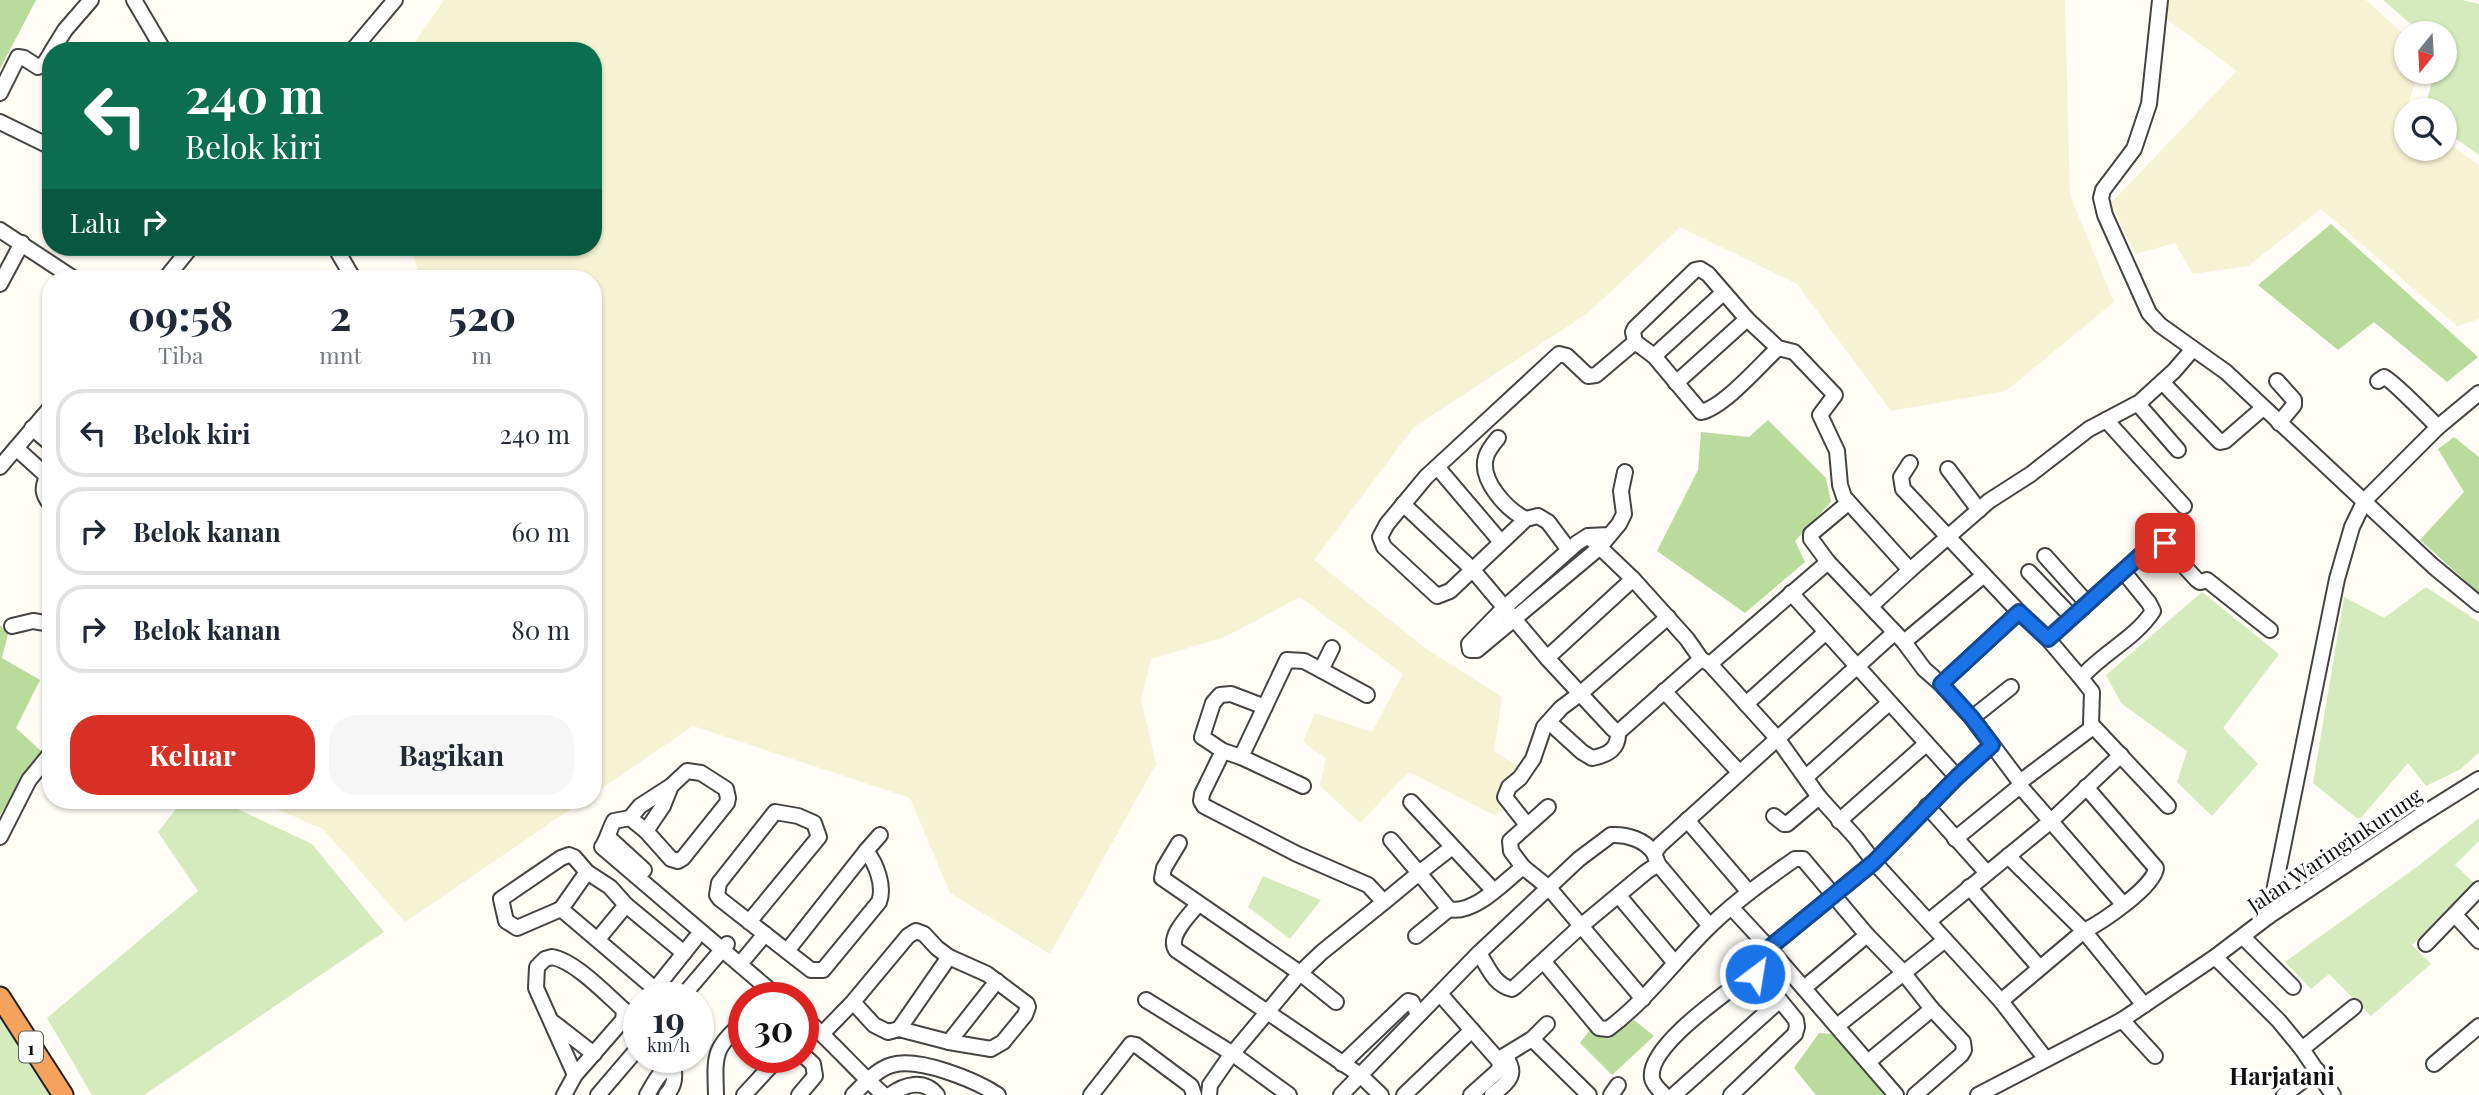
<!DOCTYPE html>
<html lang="id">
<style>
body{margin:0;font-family:"Playfair Display",serif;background:#f6f6f7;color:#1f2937;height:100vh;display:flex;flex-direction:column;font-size:26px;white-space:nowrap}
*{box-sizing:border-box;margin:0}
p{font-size:23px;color:#747a83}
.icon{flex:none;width:38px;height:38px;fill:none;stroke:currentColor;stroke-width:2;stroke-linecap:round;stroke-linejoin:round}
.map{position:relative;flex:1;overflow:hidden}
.drawer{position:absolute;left:42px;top:270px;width:560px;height:539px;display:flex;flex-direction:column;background:#fff;border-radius:28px;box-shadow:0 2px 5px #0004}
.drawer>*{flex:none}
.hud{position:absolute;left:42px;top:42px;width:560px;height:214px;border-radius:28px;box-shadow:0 2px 5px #0004;background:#0b6e4f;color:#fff;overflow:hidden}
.needle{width:46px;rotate:198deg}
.controls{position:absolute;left:2394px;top:21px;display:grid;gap:14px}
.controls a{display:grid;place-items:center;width:63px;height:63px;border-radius:50%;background:#fff;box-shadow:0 2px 5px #0004;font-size:35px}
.speed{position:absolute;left:623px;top:982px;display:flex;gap:14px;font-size:35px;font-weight:700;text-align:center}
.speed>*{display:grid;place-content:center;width:91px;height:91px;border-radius:50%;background:#fff;box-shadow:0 2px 5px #0004;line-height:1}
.speed small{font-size:18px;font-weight:400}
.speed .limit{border:10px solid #d22;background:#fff;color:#111}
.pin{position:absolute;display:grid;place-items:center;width:60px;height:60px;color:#fff;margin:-30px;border-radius:14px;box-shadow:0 4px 10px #0006}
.me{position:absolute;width:77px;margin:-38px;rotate:31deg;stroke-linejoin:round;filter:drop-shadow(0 0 5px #0008)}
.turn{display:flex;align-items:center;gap:24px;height:147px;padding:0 28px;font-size:32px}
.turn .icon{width:91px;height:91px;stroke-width:2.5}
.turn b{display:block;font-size:49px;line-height:60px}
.then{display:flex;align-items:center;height:66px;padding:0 28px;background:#0003;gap:14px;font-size:26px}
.eta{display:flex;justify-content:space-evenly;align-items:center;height:119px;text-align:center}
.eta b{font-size:42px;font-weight:700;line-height:49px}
.primary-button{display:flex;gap:14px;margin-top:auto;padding:14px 28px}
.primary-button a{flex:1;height:80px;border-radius:28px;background:#d93025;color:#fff;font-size:28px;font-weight:700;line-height:80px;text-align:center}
.primary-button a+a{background:#f6f6f7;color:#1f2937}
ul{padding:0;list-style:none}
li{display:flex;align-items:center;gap:21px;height:88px;margin:0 14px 10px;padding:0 14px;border:4px solid #e0e1e3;border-radius:28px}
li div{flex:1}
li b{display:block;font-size:26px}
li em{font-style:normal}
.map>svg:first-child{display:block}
</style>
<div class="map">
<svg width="2479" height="1095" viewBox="0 0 2479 1095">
<rect width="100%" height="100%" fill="#fffdf5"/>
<!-- farmland -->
<g fill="#f6f3d4">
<polygon points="444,0 2065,0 2070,195 2114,302 2006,391 1891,411 1797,284 1680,227 1588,313 1414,427 1314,560 1425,648 1502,697 1494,751 1532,776 1496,816 1409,772 1360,823 1320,786 1326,758 1303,742 1315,713 1372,732 1403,674 1300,597 1225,637 1151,659 1141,699 1156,764 1050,954 950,893 910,798 693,726 593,794 593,278 422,278 409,247 593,247 593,51 409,51"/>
<polygon points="2168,0 2366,0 2406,36 2406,72 2419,72 2406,110 2406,149 2445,149 2445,141 2479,165 2479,319 2457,326 2321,209 2248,266 2193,274 2175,243 2135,254 2111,203 2237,71 2164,17"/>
<polygon points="256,800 584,800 405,922 323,829"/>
</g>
<!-- green -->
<g fill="#d5ebbd">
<polygon points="2383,0 2462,0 2479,4 2479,155 2445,131 2445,110 2424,110 2435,72 2445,72 2445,33 2421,33"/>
<polygon points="2426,587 2479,622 2479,753 2459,770 2426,786 2408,763 2359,820 2313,783 2344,597 2384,618"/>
<polygon points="2202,592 2279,654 2223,728 2258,764 2212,816 2177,782 2187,751 2121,703 2106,675"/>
<polygon points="183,800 218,800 312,844 384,932 144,1095 92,1095 47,1018 198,891 158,832"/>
<polygon points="2479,818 2479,841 2455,865 2474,883 2412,945 2431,964 2371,1016 2329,974 2311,989 2285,962 2418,866"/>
<polygon points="1263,876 1321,900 1290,939 1248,907"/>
<polygon points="0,1011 54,1095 0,1095"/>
</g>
<!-- forest -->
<g fill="#b9dc9c">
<polygon points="0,0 36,0 0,69"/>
<polygon points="2331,224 2478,357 2447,382 2374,322 2338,350 2258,285"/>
<polygon points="1768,420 1826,478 1831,502 1795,541 1805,562 1745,613 1657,551 1698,470 1701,432 1749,437"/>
<polygon points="2454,437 2479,457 2479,593 2420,540 2464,492 2438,449"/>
<polygon points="0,625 8,634 2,658 40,680 16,728 42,752 0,815"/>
<polygon points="1634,1020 1654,1036 1612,1075 1580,1043 1595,1023 1609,1039"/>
<polygon points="1819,1033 1832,1034 1889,1095 1816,1095 1794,1068"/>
</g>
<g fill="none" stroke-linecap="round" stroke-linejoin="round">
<!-- minor casing -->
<g stroke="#444" stroke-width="18">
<g id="minor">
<polyline points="134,0 164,51"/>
<polyline points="2160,0 2149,104 2134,149 2103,190 2101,198 2105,215 2149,313 2160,325 2226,372 2433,566 2479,604"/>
<polyline points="52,51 65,30 91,0"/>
<polyline points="352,51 395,0"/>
<polyline points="0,93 18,57 24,58 38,67 44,64 51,53"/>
<polyline points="0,122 51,147"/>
<polyline points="0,230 73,278"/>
<polyline points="335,247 353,278"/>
<polyline points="166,278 191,247"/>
<polyline points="0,284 22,243"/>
<path d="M1635,342L1654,356L1701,412C1724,407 1760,365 1778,348"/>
<polyline points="1654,356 1723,293"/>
<polyline points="2277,381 2294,400 2294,405 2279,423"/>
<path d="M2378,381L2384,377C2391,379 2429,418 2438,427"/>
<polyline points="2162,382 2220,442 2225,441 2263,408"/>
<polyline points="1676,383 1747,319"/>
<polyline points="2138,404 2178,450"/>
<polyline points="2106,420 2184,506"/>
<polyline points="32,428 51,444"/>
<path d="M1498,438C1493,444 1488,450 1486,457C1479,480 1507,510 1526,519"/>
<path d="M16,448L47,476C42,489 42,494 51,505"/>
<polyline points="1910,463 1901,477 1903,489 2019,612 2048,639 2081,678 2092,692 2091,724 2168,806"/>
<polyline points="0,467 51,407"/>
<polyline points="1438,468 1501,542"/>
<polyline points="1948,469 1979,510"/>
<polyline points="1848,503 1811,534 1811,539 1828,562 1904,642 1924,669 1941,684 1972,718 2020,782"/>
<polyline points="1403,504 1472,569 1547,658 1613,729 1618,732 1622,729 1701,659"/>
<polyline points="1609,535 1588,536 1577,543 1505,607 1469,644 1470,650 1477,650 1599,548 1619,524 1624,514 1621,491 1625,472"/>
<polyline points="1588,536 1633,579 1687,639 1701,659 1710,664 1777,738 1819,797 1856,838 1874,862 2001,1001 2045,1058"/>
<polyline points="1569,550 1548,522 1538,516 1526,519 1450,591 1437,596 1384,547 1380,537 1387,524 1426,477 1559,354 1567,356 1588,376 1596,375 1635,342 1633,332 1635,328 1695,270 1700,269 1708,274 1747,319 1778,348 1794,352 1835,395 1820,415 1837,451 1840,485 1844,497 1910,570"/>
<polyline points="2045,556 2087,603"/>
<polyline points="2029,572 2072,617"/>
<polyline points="1791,593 1957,777"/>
<polyline points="1872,605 1910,570 1989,501 2031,474 2089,429 2140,402 2174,371 2193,349"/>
<polyline points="12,626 33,621 51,624"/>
<polyline points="2048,639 2153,544 2161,541 2197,580 2200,582 2207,580 2270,630"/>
<polyline points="1904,642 1984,575"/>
<polyline points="1547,658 1633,579"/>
<polyline points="1710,664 1828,562"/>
<polyline points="1321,670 1367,695"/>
<path d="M2081,678C2102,653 2135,639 2153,611L2149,603L2123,571"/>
<polyline points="1941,684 2019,612"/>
<polyline points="1664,691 1739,772"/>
<polyline points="1746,704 1826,632"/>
<polyline points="1265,707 1231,694 1220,695 1213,703 1202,737 1223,751 1241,757 1287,660 1304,661 1321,670 1332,648"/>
<polyline points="1972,718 2011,687"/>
<path d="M1549,722L1582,752L1592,758C1608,755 1619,749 1618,732"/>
<path d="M1223,751L1202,794L1201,801L1204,806L1297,854L1368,885L1384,902L1419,873L1449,909C1474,915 1504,882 1523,867L1549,888L1643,999"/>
<polyline points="1241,757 1303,786"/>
<polyline points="1806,777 1889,703"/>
<polyline points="2020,786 2123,904"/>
<path d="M2086,787L2156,868C2154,887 2102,922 2084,931L2144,1005"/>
<polyline points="1411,802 1493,890"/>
<polyline points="1927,806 1987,873"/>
<polyline points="1774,816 1784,824 1787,824 1819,797"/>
<path d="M630,818L646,831L671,859L678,861L683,858L727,803L728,798L726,789L701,773L687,771L671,786L640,806L630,818L614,821C609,830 608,838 602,847L779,998"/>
<polyline points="1687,820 1748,891"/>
<polyline points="1839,821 1926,744"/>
<polyline points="1527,825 1505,797 1509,787 1520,778 1533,759 1544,727 1561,708 1581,693 1668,617"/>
<polyline points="646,831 663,806 671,786"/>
<polyline points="0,837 29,780 51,753"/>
<polyline points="609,838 644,870"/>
<polyline points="1955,839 2020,786 2020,782 2093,727"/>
<polyline points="1391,840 1419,873 1451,848"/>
<polyline points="1179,843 1164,868 1162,878 1300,973 1336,1002"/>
<polyline points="866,851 880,835"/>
<polyline points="1658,864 1710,926"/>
<polyline points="1523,867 1511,851 1510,841 1548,807"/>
<polyline points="587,872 561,909 517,928 506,921 501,899 561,858 569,855 574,857 587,872 610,887 626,905 684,953"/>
<polyline points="1969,887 2039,967"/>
<polyline points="1619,896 1675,963"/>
<path d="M1198,904C1189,916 1167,936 1176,950L1360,1075L1381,1095"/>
<polyline points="1731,907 1769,948 1896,1095"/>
<polyline points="561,909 655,989"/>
<polyline points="2455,915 2479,941"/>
<polyline points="2269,916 2337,579 2352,527 2365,500 2438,427 2479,393"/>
<polyline points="1929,921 2051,821 2121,755"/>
<path d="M749,922L819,837L814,823L798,816L775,812L719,883L717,895L720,899L811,970H823L879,902C885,886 876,863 866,851L787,951"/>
<polyline points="1416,936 1449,909"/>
<polyline points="2243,937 2293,987"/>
<polyline points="598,939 626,905"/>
<polyline points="2426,944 2479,889"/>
<path d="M1479,953C1488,967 1494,985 1512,989L1516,986L1581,926L1646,872L1658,864L1654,853L1660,845L1894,633"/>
<polyline points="2215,957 2279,1021 2302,1049 2333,1095"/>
<polyline points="745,958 765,934"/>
<path d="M1544,962L1599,1028L1608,1029C1647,1000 1675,960 1710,926C1737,900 1765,880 1795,859H1803L1867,935L1902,971L1932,1009L1963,1042L1964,1050L1961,1055L1915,1095"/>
<polyline points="1757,974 1769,948 1874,862 1957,777 1992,745"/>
<polyline points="1804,988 1867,935"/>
<polyline points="1440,994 1500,1062 1499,1070 1471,1095"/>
<polyline points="648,998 695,939"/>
<polyline points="681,998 727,944"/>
<polyline points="1146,1000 1233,1054 1289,1095"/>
<polyline points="2001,1001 2084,931 2008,856"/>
<path d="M803,1017C832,1041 856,1071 884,1095"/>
<polyline points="2122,1020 2155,1056"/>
<polyline points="554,1023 594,1054"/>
<polyline points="1837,1026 1945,940"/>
<polyline points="899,1029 949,957"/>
<polyline points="823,1033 853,1002 908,936 916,931 924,934 937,948 949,957 987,974 1027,1004 1028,1007 1025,1015 1003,1042 991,1049 949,1042 899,1029 888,1032 874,1025 853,1002"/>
<polyline points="1532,1039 1589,1095"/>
<polyline points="949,1042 997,981"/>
<polyline points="2302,1049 2354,1007"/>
<polyline points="1499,1059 1532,1039 1547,1024"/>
<polyline points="1868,1062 1932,1009"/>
<polyline points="1342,1064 1408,1001 1412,1002 1418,1014"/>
<polyline points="2434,1064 2479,1026"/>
<path d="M564,1095L575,1075L623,1020L624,1010C606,994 575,961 552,957L545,959L537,967L536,988L575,1075"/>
<polyline points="598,1095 639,1047"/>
<path d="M647,1095C653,1086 659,1070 670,1068L674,1072C675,1081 672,1089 666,1095"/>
<path d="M716,1095C715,1057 712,1048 744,1022"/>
<polyline points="744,1095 779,1057"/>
<polyline points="799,1095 815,1076 813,1064 803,1055"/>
<path d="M853,1095C864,1084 877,1069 892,1065C919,1057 975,1080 998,1095"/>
<path d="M890,1095C905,1084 924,1079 937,1095"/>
<polyline points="1091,1095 1131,1044 1136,1045 1191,1086 1194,1095"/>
<polyline points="1209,1095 1210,1085 1228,1059 1300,973 1322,952 1384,902"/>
<path d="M1341,1095L1479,953L1579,859L1611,835C1627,834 1645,840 1654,853"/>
<polyline points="1404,1095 1472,1030"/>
<path d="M1492,1095C1508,1082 1519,1075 1505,1056"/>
<polyline points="1611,1095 1618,1085"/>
<path d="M1664,1095C1660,1090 1653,1085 1652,1078C1647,1046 1728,992 1751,974H1755L1761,977L1796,1020L1797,1027L1795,1034L1731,1095"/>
<polyline points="1674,1095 1779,1001"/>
<polyline points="1978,1095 2122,1020 2215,957 2269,916 2415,819 2479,779"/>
<polyline points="2284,1095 2317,1070"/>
</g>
</g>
<!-- highway casing -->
<g stroke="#222" stroke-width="23">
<polyline id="highway" points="0,997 63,1095"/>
</g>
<!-- minor -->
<use href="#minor" stroke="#fff" stroke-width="14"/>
<!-- highway -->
<use href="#highway" stroke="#f5a25d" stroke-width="19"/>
</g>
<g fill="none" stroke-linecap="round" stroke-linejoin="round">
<!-- route casing -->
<g stroke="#114b97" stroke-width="18">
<polyline id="route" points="1755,974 1757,974 1769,948 1874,862 1957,777 1992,745 1972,718 1941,684 2019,612 2048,639 2153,544 2165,543"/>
</g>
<!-- route -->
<use href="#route" stroke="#1a73e8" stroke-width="12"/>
</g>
<g text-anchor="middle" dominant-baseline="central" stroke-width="7" stroke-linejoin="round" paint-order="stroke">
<!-- shield labels -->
<rect fill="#fff" stroke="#585858" stroke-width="2" x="19" y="1031.5" width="24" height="31" rx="5"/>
<g font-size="19" font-weight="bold" fill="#111">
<text x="31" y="1047">1</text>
</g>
<!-- street labels -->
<g font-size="21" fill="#111" stroke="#fff">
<text transform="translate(2334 849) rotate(-34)">Jalan Waringinkurung</text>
</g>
<!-- quarter labels -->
<g font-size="24" font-weight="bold" fill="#111" stroke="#fff">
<text x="2282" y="1075">Harjatani</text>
</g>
</g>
</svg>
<div class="controls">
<a><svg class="needle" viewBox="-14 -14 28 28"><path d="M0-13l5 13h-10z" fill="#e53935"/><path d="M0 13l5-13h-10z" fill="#747a83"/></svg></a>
<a><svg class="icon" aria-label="search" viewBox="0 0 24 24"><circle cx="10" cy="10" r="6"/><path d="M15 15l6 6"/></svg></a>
</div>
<div class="speed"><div>19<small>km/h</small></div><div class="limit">30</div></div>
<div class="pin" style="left:2165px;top:543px;background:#d93025"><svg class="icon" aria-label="arrive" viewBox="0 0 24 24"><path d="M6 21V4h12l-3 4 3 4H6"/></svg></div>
<svg class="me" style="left:1755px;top:974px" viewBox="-20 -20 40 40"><circle r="17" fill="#1a73e8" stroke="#fff" stroke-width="3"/><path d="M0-11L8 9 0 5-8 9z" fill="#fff"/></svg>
<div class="hud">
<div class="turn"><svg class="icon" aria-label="left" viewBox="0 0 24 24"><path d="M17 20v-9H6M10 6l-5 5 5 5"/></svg><div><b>240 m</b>Belok kiri</div></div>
<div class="then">Lalu<svg class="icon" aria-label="right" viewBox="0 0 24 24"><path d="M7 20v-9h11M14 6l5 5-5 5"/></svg></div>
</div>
<section class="drawer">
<div class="eta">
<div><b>09:58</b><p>Tiba</p></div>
<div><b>2</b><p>mnt</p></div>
<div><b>520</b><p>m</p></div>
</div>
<ul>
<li><svg class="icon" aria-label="left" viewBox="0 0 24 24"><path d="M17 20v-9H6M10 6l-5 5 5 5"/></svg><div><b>Belok kiri</b></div><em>240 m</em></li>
<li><svg class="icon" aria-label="right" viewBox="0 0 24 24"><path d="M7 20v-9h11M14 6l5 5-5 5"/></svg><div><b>Belok kanan</b></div><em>60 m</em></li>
<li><svg class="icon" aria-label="right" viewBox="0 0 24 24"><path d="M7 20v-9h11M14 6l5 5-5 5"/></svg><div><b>Belok kanan</b></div><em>80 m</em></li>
</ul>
<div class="primary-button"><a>Keluar</a><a>Bagikan</a></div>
</section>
</div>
